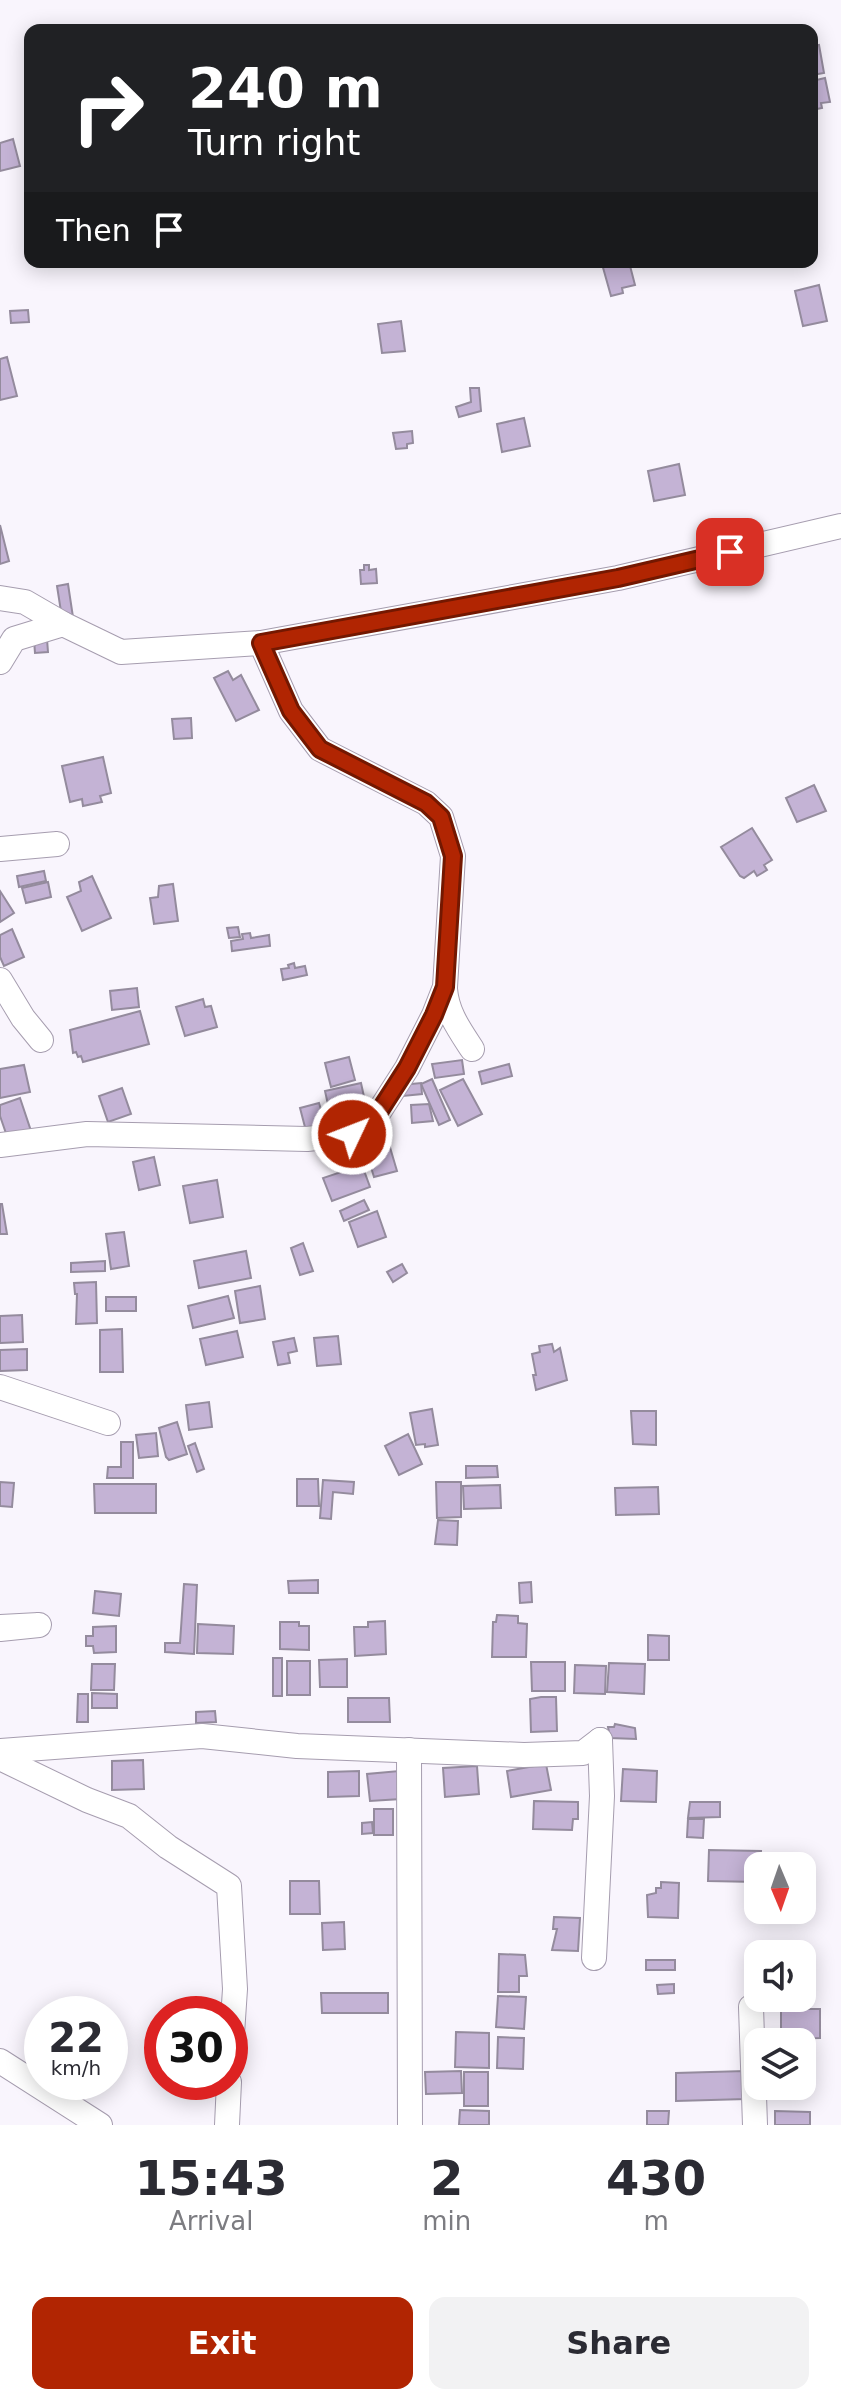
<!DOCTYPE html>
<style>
body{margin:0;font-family:"DejaVu Sans",sans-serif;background:#f2f2f3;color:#2b2b33;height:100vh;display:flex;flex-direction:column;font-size:30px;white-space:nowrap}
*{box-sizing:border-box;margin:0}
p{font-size:26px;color:#7c7c81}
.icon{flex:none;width:44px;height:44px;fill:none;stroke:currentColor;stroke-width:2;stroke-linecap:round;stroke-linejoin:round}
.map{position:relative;height:2125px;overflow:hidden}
.details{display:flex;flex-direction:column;background:#fff;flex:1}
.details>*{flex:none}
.top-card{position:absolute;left:24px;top:24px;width:794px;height:244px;border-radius:16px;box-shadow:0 4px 20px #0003;background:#202124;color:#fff;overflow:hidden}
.needle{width:52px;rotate:178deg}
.buttons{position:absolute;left:744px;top:1852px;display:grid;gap:16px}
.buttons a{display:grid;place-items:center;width:72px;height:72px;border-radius:16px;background:#fff;box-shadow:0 4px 20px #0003;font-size:40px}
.speed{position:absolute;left:24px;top:1996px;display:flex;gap:16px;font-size:40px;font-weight:700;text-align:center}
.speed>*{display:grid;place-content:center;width:104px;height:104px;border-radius:50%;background:#fff;box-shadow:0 4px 20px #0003;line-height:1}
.speed small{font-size:20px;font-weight:400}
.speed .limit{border:12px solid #d22;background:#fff;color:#111}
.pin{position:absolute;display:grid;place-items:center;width:68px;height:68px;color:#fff;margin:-34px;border-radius:16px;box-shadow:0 4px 12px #0006}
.me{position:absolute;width:88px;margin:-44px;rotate:47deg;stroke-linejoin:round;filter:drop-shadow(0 0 6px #0008)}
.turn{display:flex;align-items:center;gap:28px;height:168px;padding:0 32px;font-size:36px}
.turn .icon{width:104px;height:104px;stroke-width:2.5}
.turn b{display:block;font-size:56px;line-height:68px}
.then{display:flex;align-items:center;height:76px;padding:0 32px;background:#0003;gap:16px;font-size:30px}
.eta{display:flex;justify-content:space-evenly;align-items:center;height:136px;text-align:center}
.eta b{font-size:48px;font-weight:800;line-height:56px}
.cta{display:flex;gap:16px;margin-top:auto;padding:16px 32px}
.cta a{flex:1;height:92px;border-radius:16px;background:#b12502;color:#fff;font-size:32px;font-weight:800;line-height:92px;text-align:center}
.cta a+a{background:#f2f2f3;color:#2b2b33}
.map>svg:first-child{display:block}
</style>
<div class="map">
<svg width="841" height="2125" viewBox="0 0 841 2125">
<rect width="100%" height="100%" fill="#f9f5fd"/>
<!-- building -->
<g fill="#c4b3d5" stroke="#948b9d" stroke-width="2">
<polygon points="819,45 824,73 812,75 812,46"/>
<polygon points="825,78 830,102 821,103 822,108 812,110 812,81"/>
<polygon points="13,139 20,166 0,171 0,143"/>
<polygon points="610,262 629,262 635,285 622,288 623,293 611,296 602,264"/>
<polygon points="819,285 827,321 803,326 795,291"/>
<polygon points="28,310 29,322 11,323 10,311"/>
<polygon points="401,321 405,351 382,353 378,324"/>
<polygon points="7,357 17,396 0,400 0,359"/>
<polygon points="470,388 479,388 481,411 459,417 456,407 471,402"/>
<polygon points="524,418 530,446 502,452 497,424"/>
<polygon points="412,431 413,443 407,444 407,448 396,449 393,433"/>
<polygon points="679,464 685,495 654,501 648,471"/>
<polygon points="0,525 9,561 0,564"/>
<polygon points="364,565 369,565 369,570 376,569 377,583 361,584 360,570 364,570"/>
<polygon points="68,584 73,617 62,618 57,586"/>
<polygon points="47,639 48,652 35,653 34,640"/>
<polygon points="228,671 233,680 241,675 259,710 236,721 214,678"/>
<polygon points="191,718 192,738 174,739 172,719"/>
<polygon points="103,757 111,793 100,796 102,802 83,806 82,799 70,802 62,766"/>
<polygon points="814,785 826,811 797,822 786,798"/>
<polygon points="752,828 772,860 764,865 767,870 757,876 754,871 744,878 740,876 721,847"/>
<polygon points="44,871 46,881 19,887 17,876"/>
<polygon points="92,876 111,918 82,931 67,897 81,891 79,882"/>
<polygon points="48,882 51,897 26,903 22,888"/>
<polygon points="173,884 178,921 154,924 150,898 158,897 159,886"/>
<polygon points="0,891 14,913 0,922"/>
<polygon points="238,927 240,937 229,938 227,928"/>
<polygon points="12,929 24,957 4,966 0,957 0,935"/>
<polygon points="250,933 251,938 269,935 270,946 232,951 231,941 243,939 242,934"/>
<polygon points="294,963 295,968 305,966 307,975 283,980 281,969 289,968 288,965"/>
<polygon points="137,988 139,1007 112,1010 110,991"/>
<polygon points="203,999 205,1007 211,1006 217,1027 185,1036 176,1007"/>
<polygon points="140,1011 149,1044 83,1062 81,1056 78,1057 76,1052 73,1053 70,1030"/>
<polygon points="349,1057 355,1080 331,1087 325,1063"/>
<polygon points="462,1060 464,1074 435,1078 432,1064"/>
<polygon points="509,1064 512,1076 482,1084 479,1072"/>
<polygon points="24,1065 30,1092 0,1098 0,1069"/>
<polygon points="432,1079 450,1120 439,1125 421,1084"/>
<polygon points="463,1079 482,1114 458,1126 440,1090"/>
<polygon points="361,1083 368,1115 332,1123 325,1091"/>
<polygon points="421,1083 422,1094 403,1096 401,1085"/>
<polygon points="122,1088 131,1114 108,1122 99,1096"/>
<polygon points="20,1098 32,1134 9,1142 0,1116 0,1105"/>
<polygon points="319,1103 326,1126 306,1131 300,1108"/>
<polygon points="429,1104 433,1121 412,1123 411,1105"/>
<polygon points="382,1122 389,1140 362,1151 357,1137"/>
<polygon points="389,1144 397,1171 374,1177 366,1151"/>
<polygon points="154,1157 160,1185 139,1190 133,1162"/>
<polygon points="362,1165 370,1187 332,1201 323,1178"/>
<polygon points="217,1180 223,1217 190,1223 183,1186"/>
<polygon points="364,1200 369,1210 344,1221 340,1211"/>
<polygon points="0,1204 2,1204 7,1234 0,1234"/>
<polygon points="377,1211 386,1237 358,1247 349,1222"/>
<polygon points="124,1232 129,1266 111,1269 106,1234"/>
<polygon points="303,1243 313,1271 300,1275 291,1248"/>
<polygon points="246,1251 251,1278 199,1288 194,1261"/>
<polygon points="105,1261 105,1271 71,1272 71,1263"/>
<polygon points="402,1264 407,1273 393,1282 387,1272"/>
<polygon points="96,1282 97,1323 76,1324 77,1294 75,1294 74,1283"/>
<polygon points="260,1286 265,1319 240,1323 235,1291"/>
<polygon points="228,1296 234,1318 193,1328 188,1306"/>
<rect x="106" y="1297" width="30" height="14"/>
<polygon points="22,1315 23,1342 0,1343 0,1316"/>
<polygon points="122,1329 123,1372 100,1372 100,1330"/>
<polygon points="237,1331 243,1357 206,1365 200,1339"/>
<polygon points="338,1336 341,1364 317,1366 314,1338"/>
<polygon points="294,1338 297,1351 288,1353 290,1363 278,1365 273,1342"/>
<polygon points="552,1344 554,1352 560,1348 567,1380 536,1390 533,1375 536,1375 532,1354 540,1352 539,1346"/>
<polygon points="27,1349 27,1370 0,1371 0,1350"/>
<polygon points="209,1402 212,1427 189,1430 186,1405"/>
<polygon points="432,1409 438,1445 425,1447 425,1444 416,1445 410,1413"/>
<polygon points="631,1411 656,1411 656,1445 633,1444"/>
<polygon points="177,1422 187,1454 169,1460 166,1457 159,1428"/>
<polygon points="156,1433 158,1456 139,1458 136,1435"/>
<polygon points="408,1434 422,1464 399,1475 385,1446"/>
<polygon points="121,1442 133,1442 133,1478 107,1478 108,1467 121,1467"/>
<polygon points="195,1443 204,1469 197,1472 188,1446"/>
<polygon points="466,1466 497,1466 498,1477 466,1478"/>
<polygon points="297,1479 318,1479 319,1506 297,1506"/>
<polygon points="323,1480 354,1482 353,1494 333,1492 331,1519 320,1518"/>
<polygon points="0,1482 14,1483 12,1507 0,1506"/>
<polygon points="436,1482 461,1482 461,1517 437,1518"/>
<polygon points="94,1484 156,1484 156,1513 95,1513"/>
<polygon points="500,1485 501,1508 464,1509 463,1486"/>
<polygon points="658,1487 659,1514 616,1515 615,1488"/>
<polygon points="438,1520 458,1521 457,1545 435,1544"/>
<polygon points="318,1580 318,1593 289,1593 288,1581"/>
<polygon points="531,1582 532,1602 520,1603 519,1583"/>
<polygon points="184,1584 197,1585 194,1654 165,1652 165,1643 180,1643"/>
<polygon points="95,1591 121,1594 119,1616 93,1613"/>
<polygon points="497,1615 518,1616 518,1623 527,1624 526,1657 492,1657 493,1622 496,1622"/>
<polygon points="385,1621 386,1654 355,1656 354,1627 368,1627 368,1622"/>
<polygon points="280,1622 299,1622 299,1626 309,1626 309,1650 280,1649"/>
<polygon points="198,1624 234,1626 233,1654 197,1653"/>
<polygon points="116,1626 116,1652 94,1653 93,1646 86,1646 86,1636 93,1636 93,1627"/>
<polygon points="648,1635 669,1636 669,1660 648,1660"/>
<rect x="273" y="1658" width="9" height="38"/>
<polygon points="347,1659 347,1687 320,1687 319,1660"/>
<rect x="287" y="1661" width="23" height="34"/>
<polygon points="531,1662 565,1662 565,1691 532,1691"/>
<polygon points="609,1663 645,1664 644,1694 607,1692"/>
<polygon points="92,1664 115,1664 114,1690 91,1690"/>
<polygon points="575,1665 606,1666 605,1694 574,1693"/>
<polygon points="92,1693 117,1694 117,1708 92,1708"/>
<polygon points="78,1694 88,1694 88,1722 77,1722"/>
<polygon points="541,1697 556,1697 557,1731 531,1732 530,1699"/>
<polygon points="348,1698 389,1698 390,1722 348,1722"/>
<polygon points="215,1711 216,1722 196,1723 196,1712"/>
<polygon points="615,1724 635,1728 636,1739 610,1738 608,1727 614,1727"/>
<polygon points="143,1760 144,1789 112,1790 112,1761"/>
<polygon points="546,1764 551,1790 511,1797 507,1771"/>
<polygon points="477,1766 479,1794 445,1797 443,1768"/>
<polygon points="623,1769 657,1771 656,1802 621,1801"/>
<polygon points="359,1771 359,1796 328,1797 328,1772"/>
<polygon points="399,1771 401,1799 370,1801 367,1774"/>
<polygon points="534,1801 578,1802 578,1819 573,1819 572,1830 533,1829"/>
<polygon points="690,1802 720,1802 720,1817 688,1818"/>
<rect x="374" y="1809" width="19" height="26"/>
<polygon points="688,1819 704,1819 703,1838 687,1837"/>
<polygon points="372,1822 373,1833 362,1834 362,1823"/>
<polygon points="709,1850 761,1851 758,1882 708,1881"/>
<polygon points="290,1881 319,1881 320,1914 290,1914"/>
<polygon points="661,1882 679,1883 678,1918 648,1917 647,1895 656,1893 656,1888 661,1888"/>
<polygon points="554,1917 580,1918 578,1951 552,1950 557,1929 553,1929"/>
<polygon points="344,1922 345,1949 323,1950 322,1923"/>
<polygon points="499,1954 525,1955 527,1976 519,1976 519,1992 498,1992"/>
<rect x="646" y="1960" width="29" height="10"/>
<polygon points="674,1984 674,1993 658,1994 657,1985"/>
<polygon points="321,1993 388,1993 388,2013 322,2013"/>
<polygon points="498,1996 526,1997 524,2029 496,2027"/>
<polygon points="781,2009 820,2009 820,2038 781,2039"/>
<polygon points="456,2032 489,2033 489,2068 455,2067"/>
<polygon points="498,2037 524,2038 523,2069 497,2068"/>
<polygon points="461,2071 462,2093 426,2094 425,2072"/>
<polygon points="745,2071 746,2099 676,2101 676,2073"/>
<rect x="464" y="2072" width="24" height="34"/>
<polygon points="460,2110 489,2111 489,2125 459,2125"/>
<polygon points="647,2111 669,2111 668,2125 647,2125"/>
<polygon points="775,2111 810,2112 810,2125 775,2125"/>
</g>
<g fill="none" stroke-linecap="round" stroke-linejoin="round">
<!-- minor casing -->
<g stroke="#a69daf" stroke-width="26">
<g id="minor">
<polyline points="0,598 25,602 63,624"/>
<polyline points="0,662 14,639 63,624 121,652 261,643 618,578 841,526"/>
<polyline points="0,849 57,844"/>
<polyline points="0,980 23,1018 41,1040"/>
<path d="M445,989C447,1013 459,1029 472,1049"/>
<polyline points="0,1145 87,1134 307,1139 352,1134 375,1118 407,1068 434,1015 445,987 453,856 441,817 426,803 320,749 291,711 261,643"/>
<polyline points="0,1387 108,1423"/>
<polyline points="0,1627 39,1625 0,1629"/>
<polyline points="409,1750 410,2125"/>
<polyline points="0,1751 202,1736 297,1746 524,1755 583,1753 600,1740"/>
<polyline points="0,1758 87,1800 129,1816 168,1847 229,1886 235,1989 230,2064"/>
<polyline points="594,1958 602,1796 600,1740"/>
<polyline points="751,2007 755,2125"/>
<polyline points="0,2061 100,2125"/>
<polyline points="227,2125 229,2082"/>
</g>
</g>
<!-- minor -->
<use href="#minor" stroke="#fff" stroke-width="24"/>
</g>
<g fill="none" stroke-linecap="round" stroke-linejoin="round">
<!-- route casing -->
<g stroke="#731801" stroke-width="20">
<polyline id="route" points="352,1134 375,1118 407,1068 434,1015 445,987 453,856 441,817 426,803 320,749 291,711 261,643 618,578 730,552"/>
</g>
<!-- route -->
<use href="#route" stroke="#b12502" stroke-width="14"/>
</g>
</svg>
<div class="buttons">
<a><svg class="needle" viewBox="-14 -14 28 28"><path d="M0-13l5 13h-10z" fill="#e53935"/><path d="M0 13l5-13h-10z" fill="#7c7c81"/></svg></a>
<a><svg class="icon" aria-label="sound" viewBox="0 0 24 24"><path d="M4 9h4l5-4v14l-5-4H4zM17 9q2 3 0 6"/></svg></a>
<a><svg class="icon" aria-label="layers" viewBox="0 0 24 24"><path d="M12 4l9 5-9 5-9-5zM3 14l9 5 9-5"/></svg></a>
</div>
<div class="speed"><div>22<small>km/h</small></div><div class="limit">30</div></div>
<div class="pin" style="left:730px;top:552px;background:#d93025"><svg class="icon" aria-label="arrive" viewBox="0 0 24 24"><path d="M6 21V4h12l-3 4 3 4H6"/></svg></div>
<svg class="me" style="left:352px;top:1134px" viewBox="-20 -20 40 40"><circle r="17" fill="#b12502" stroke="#fff" stroke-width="3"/><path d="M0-11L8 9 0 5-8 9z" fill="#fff"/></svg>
<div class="top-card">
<div class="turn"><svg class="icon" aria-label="right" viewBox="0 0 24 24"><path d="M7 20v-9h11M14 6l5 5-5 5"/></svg><div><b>240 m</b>Turn right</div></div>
<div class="then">Then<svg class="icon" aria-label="arrive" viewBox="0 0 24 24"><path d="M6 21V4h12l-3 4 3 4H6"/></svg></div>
</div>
</div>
<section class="details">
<div class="eta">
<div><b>15:43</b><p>Arrival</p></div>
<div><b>2</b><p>min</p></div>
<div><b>430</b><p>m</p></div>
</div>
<div class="cta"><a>Exit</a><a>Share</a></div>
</section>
